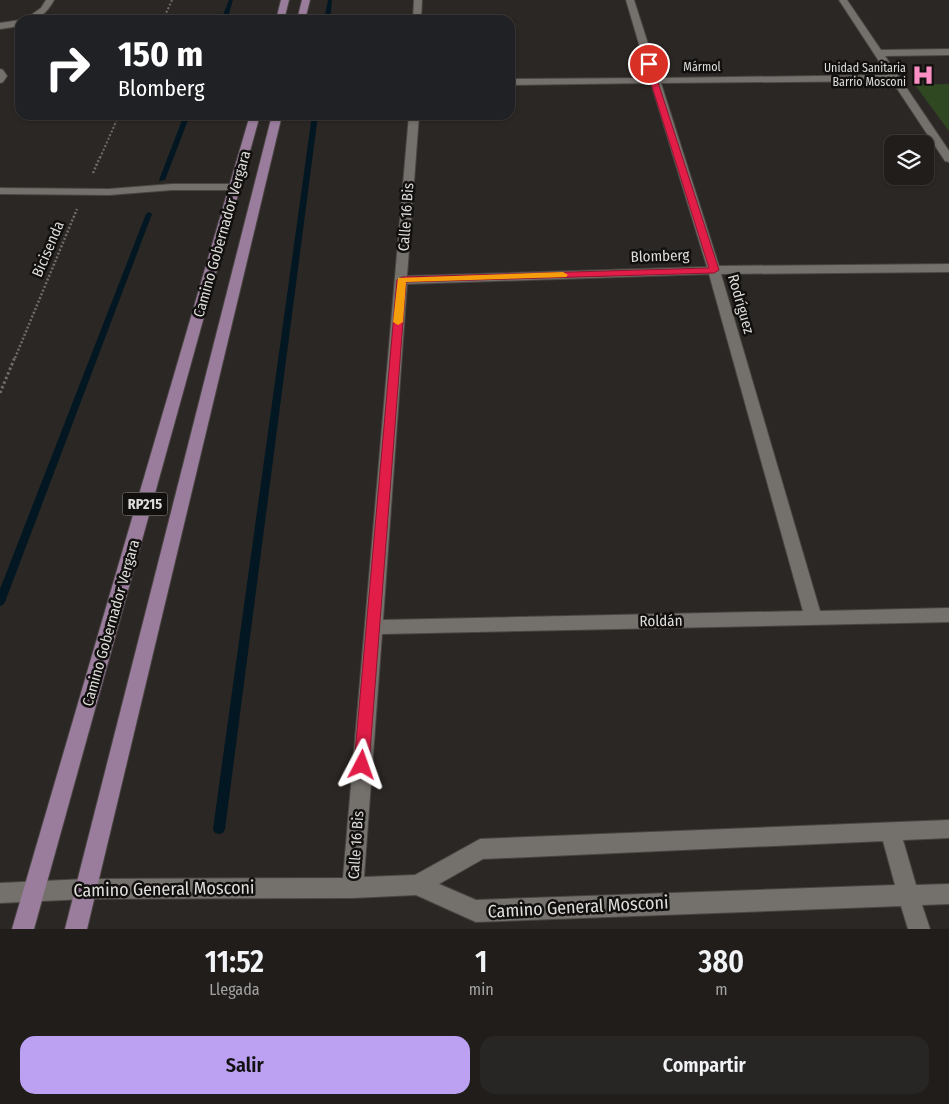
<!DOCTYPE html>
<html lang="es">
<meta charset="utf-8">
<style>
body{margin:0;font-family:"Fira Sans Condensed",sans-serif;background:#282624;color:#f1f3f6;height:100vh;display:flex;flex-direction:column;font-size:19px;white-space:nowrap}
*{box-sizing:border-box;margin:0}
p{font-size:16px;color:#a2a2a3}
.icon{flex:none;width:28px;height:28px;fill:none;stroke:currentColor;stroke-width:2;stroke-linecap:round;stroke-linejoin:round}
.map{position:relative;height:929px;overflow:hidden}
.drawer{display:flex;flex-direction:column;background:#201d1b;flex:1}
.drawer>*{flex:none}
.hud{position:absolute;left:15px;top:15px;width:500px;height:105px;border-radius:15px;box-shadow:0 1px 4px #0004,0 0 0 1px #3d3b3a;background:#202124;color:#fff;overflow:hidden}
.buttons{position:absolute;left:884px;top:135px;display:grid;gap:10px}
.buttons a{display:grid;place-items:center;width:50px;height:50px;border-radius:10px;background:#201d1b;box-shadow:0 1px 4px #0004,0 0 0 1px #3d3b3a;font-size:25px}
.pin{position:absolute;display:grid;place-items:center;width:42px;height:42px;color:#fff;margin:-21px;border:2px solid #fff;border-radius:50%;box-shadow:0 1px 5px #0007}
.me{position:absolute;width:55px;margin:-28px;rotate:4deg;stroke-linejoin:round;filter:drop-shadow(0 0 4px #0008)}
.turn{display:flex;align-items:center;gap:18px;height:105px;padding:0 20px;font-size:22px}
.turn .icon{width:65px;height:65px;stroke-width:2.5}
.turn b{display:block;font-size:35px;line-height:42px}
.eta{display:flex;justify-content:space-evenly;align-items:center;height:85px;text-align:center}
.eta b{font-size:30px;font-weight:600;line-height:35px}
.cta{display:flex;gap:10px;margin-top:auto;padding:10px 20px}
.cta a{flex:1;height:58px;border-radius:15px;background:#bca0f2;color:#111;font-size:20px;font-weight:600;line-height:58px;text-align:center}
.cta a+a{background:#282624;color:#f1f3f6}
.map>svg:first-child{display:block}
</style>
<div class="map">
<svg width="949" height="929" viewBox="0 0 949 929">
<rect width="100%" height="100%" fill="#2b2724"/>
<!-- green -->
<polygon fill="#304822" points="949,84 949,131 915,85"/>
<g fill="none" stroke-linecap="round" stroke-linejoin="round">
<!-- stream -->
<g fill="#021721" fill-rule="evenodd">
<polygon points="229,0 233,0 227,20 221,20"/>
<polygon points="328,0 332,0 330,20 324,20"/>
<polygon points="184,115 190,115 165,180 160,181 159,180"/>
<polygon points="312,115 318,115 225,829 223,833 219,834 215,833 213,829"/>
<polygon points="149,212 152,214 5,602 3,605 0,606 0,589 146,214"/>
</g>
<!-- minor casing -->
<g stroke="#494542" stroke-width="2">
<g id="minor">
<path d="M46,0H54C47,13 39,20 24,20L41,8Z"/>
<polygon points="414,0 422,0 421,20 413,20"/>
<path d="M626,0H634L659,78L888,75L839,0H847L881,50L949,49V55L885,56L949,151V162L945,161L892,81L661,83L719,266L949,264V272L721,274L820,611L949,608V622L382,634L364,877L415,875L480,839L949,820V838L903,840L916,885L949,884V904L922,905L930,929H908L901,906L476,922L416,895L353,898L86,899L0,903V883L86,879L343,878L409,115H419L407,276L707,267L651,83L510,85V79L649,78ZM709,274L803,611L383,620L407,284ZM883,841L895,885L476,900L439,884L483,859Z"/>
<polygon points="20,20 20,26 0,29 0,23"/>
<polygon points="0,69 3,70 7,76 3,82 0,83"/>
<polygon points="172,184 235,184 241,187 235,190 172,190 109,195 0,194 0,188 109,189"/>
</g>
</g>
<!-- major casing -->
<g stroke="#494542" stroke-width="2">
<g id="major">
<polygon points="281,0 289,0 284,20 276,20"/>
<polygon points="302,0 310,0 305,20 297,20"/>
<polygon points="250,115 260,115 34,929 12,929"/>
<polygon points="272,115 282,115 87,929 65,929"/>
</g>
</g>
<!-- path-far2 -->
<g stroke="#6f6c69" stroke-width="2" stroke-dasharray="2 2" stroke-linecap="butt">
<polyline points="163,20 172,0"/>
<polyline points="100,158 119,115"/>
</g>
<!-- path-far1 -->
<g stroke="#6f6c69" stroke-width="2.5" stroke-dasharray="2 2" stroke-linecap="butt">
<polyline points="93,173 100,157"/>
<polyline points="15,358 77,209"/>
</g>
<!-- path -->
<polyline stroke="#6f6c69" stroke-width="3" stroke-dasharray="2.5 2.5" stroke-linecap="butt" points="0,393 15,357"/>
<!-- minor -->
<use href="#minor" fill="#74706b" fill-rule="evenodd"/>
<!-- major -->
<use href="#major" fill="#9a7c9d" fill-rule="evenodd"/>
</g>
<!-- route -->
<polygon fill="#e11d48" stroke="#92132f" points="649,61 652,64 719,270 714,273 406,282 369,765 367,769 362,771 356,769 354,765 397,280 402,277 709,268 645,64"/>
<!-- slow -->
<polygon fill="#f59e0b" points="563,272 568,275 566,277 406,282 403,322 398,325 393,322 398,278"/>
<!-- icons -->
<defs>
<g id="hospital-bare" transform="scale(1.725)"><path d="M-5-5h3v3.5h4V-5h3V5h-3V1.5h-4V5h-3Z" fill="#fb8fc4" stroke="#12100f" stroke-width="2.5" paint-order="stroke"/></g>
</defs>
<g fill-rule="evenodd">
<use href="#hospital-bare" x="923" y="75"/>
</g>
<g text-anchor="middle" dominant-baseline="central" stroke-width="5" stroke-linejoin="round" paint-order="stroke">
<!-- far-street labels -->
<g font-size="12" fill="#dfddda" stroke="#12100f">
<text x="702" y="67">Mármol</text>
</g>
<!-- far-poi labels -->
<g font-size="12" fill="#dfddda" stroke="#12100f" text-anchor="end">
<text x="906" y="68">Unidad Sanitaria<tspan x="906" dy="14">Barrio Mosconi</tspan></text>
</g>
<!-- shield labels -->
<rect fill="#12100f" stroke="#a2a09d" stroke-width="1" x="122.5" y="492.5" width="45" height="23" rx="4"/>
<g font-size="14" font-weight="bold" fill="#dfddda">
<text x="145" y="504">RP215</text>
</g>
<!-- street labels -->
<g font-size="15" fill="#dfddda" stroke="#12100f">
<text transform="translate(406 217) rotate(-86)">Calle 16 Bis</text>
<text transform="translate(222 234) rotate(-74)">Camino Gobernador Vergara</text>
<text transform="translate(48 249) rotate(-67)">Bicisenda</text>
<text transform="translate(660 256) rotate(-2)">Blomberg</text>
<text transform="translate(741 304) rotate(74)">Rodríguez</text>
<text transform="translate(661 621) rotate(-1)">Roldán</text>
<text transform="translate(111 623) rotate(-74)">Camino Gobernador Vergara</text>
<text transform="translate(356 845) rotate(-86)">Calle 16 Bis</text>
</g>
<!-- near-street labels -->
<g font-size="18" fill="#dfddda" stroke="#12100f">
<text transform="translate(164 889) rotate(-1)">Camino General Mosconi</text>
<text transform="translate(578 907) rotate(-3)">Camino General Mosconi</text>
</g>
</g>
</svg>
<div class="buttons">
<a><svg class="icon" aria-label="layers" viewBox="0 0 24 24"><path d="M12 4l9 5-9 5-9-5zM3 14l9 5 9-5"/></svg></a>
</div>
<div class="pin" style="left:649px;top:64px;background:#d93025"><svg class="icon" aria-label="arrive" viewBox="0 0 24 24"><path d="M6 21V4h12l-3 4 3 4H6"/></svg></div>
<svg class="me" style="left:362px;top:765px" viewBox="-20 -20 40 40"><path d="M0-17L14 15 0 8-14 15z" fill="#e11d48" stroke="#fff" stroke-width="4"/></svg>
<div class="hud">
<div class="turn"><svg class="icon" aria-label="right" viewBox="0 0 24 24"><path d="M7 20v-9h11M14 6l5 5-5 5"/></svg><div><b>150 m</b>Blomberg</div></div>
</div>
</div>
<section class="drawer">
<div class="eta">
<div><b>11:52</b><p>Llegada</p></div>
<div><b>1</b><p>min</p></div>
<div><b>380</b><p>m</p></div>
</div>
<div class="cta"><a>Salir</a><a>Compartir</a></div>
</section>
